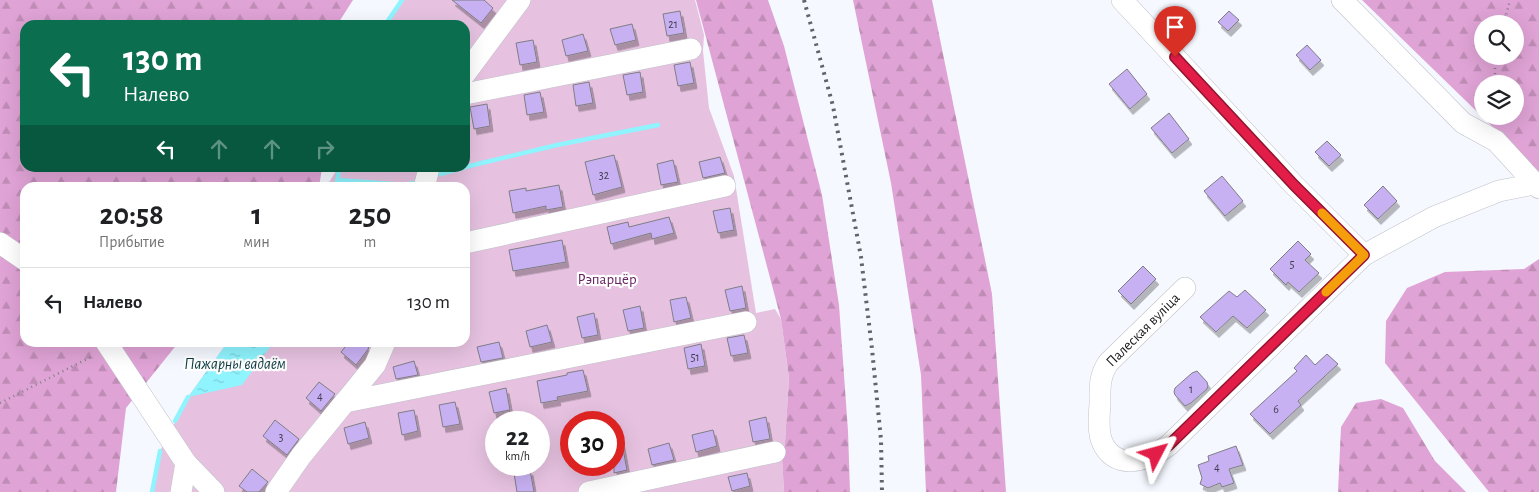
<!DOCTYPE html>
<html lang="ru">
<meta charset="utf-8">
<style>
body{margin:0;font-family:"Alegreya Sans",sans-serif;background:#f2f2f2;color:#202124;height:100vh;display:flex;flex-direction:column;font-size:19px;white-space:nowrap}
*{box-sizing:border-box;margin:0}
p{font-size:16px;color:#757577}
.icon{flex:none;width:28px;height:28px;fill:none;stroke:currentColor;stroke-width:2;stroke-linecap:round;stroke-linejoin:round}
.map{position:relative;flex:1;overflow:hidden}
.drawer{position:absolute;left:20px;top:182px;width:450px;height:165px;display:flex;flex-direction:column;background:#fff;border-radius:15px;box-shadow:0 5px 20px #0002}
.drawer>*{flex:none}
.guide{position:absolute;left:20px;top:20px;width:450px;height:152px;border-radius:15px;box-shadow:0 5px 20px #0002;background:#0b6e4f;color:#fff;overflow:hidden}
.tools{position:absolute;left:1474px;top:15px;display:grid;gap:10px}
.tools a{display:grid;place-items:center;width:50px;height:50px;border-radius:50%;background:#fff;box-shadow:0 5px 20px #0002;font-size:25px}
.speed{position:absolute;left:485px;top:411px;display:flex;gap:10px;font-size:25px;font-weight:700;text-align:center}
.speed>*{display:grid;place-content:center;width:65px;height:65px;border-radius:50%;background:#fff;box-shadow:0 5px 20px #0002;line-height:1}
.speed small{font-size:12px;font-weight:400}
.speed .limit{border:8px solid #d22;background:#fff;color:#111}
.pin{position:absolute;display:grid;place-items:center;width:42px;height:42px;color:#fff;margin:-51px -21px;border-radius:50% 50% 50% 0;rotate:-45deg;box-shadow:0 0 5px #0007}
.pin .icon{rotate:45deg}
.me{position:absolute;width:55px;margin:-28px;rotate:51deg;stroke-linejoin:round;filter:drop-shadow(0 0 4px #0008)}
.turn{display:flex;align-items:center;gap:18px;height:105px;padding:0 20px;font-size:22px}
.turn .icon{width:65px;height:65px;stroke-width:2.5}
.turn b{display:block;font-size:35px;line-height:42px}
.lanes{display:flex;align-items:center;height:48px;padding:0 20px;background:#0003;justify-content:center;gap:25px;direction:ltr}
.lanes .off{opacity:.35}
.eta{display:flex;justify-content:space-evenly;align-items:center;height:85px;text-align:center}
.eta b{font-size:30px;font-weight:700;line-height:35px}
ul{padding:0;list-style:none}
li{display:flex;align-items:center;gap:15px;height:70px;padding:0 20px;border-top:1px solid #e0e0e0}
li div{flex:1}
li b{display:block;font-size:19px}
li em{font-style:normal}
.map>svg:first-child{display:block}
</style>
<div class="map">
<svg width="1539" height="492" viewBox="0 0 1539 492">
<defs>
<pattern id="forest-firs" width="22" height="20" patternUnits="userSpaceOnUse" patternTransform="scale(1.25)"><rect width="22" height="20" fill="#dfa3d5"/><path d="M5 1l3.5 6h-7zM16 11l3.5 6h-7z" fill="#bf8cb6"/></pattern>
<pattern id="water-ripples" width="26" height="14" patternUnits="userSpaceOnUse" patternTransform="scale(1.25)"><rect width="26" height="14" fill="#8ff4fe"/><path d="M2 4q2-2 4 0t4 0M15 11q2-2 4 0t4 0" fill="none" stroke="#7bd0d9"/></pattern>
<filter id="shadow"><feDropShadow dx="3" dy="5.5" stdDeviation="0" flood-color="#0004"/></filter>
</defs>
<rect width="100%" height="100%" fill="#f5f8ff"/>
<!-- green -->
<path fill="#e6c2e0" fill-rule="evenodd" d="M402,0H695L704,35L703,51L709,108L734,176L756,313L775,309L781,319L789,378L785,443L782,457L784,492H152L160,451L188,397L227,343L465,342V188L326,187L338,168H465V25H385ZM496,422H539V465H496ZM571,422H614V465H571Z"/>
<!-- forest -->
<g fill="url(#forest-firs)" fill-rule="evenodd">
<polygon points="0,0 353,0 337,25 25,25 25,168 322,168 319,187 25,188 25,342 178,343 126,408 116,492 0,492"/>
<polygon points="696,0 768,0 784,46 822,195 839,305 848,431 850,492 784,492 782,457 785,443 789,378 781,319"/>
<polygon points="853,0 932,0 992,294 1006,492 926,492 921,375 891,183"/>
<path d="M1362,0H1539V188L1500,134ZM1482,24H1515V56H1482ZM1482,84H1515V116H1482Z"/>
<polygon points="1539,259 1539,492 1489,492 1385,363 1386,321 1407,288 1445,272 1524,269"/>
<polygon points="1381,399 1403,408 1435,461 1466,492 1338,492 1341,427 1356,403"/>
</g>
<!-- water -->
<polygon fill="url(#water-ripples)" points="227,343 273,343 242,385 188,397"/>
<g fill="none" stroke-linecap="round" stroke-linejoin="round">
<!-- stream -->
<g stroke="#8ff4fe" stroke-width="4.5">
<polyline points="385,25 402,0"/>
<polyline points="465,167 557,145 658,125"/>
<polyline points="440,174 463,168"/>
<polyline points="337,180 406,185 413,183"/>
<polyline points="337,188 339,168"/>
<polyline points="175,421 188,397"/>
<polyline points="152,492 160,451"/>
</g>
</g>
<!-- building -->
<g fill="#c8b1f3" stroke="#7f7d84" filter="url(#shadow)">
<polygon points="452,0 484,0 493,8 481,23"/>
<polygon points="680,11 684,33 667,36 663,14"/>
<polygon points="1229,11 1239,20 1228,31 1218,22"/>
<polygon points="632,24 636,40 615,45 610,29"/>
<polygon points="583,34 588,51 566,56 562,40"/>
<polygon points="533,40 537,62 520,65 516,43"/>
<polygon points="1307,45 1321,60 1310,70 1296,55"/>
<polygon points="690,62 694,83 678,86 674,65"/>
<polygon points="1127,69 1147,94 1130,109 1109,84"/>
<polygon points="640,72 643,92 627,95 623,75"/>
<polygon points="589,82 593,103 576,106 573,85"/>
<polygon points="540,92 544,112 527,115 524,95"/>
<polygon points="487,104 490,126 474,129 470,107"/>
<polygon points="1169,113 1189,139 1172,153 1151,128"/>
<polygon points="1327,141 1341,155 1329,166 1315,152"/>
<polygon points="614,155 622,187 593,195 585,162"/>
<polygon points="720,157 725,173 703,178 699,162"/>
<polygon points="673,160 678,182 661,185 657,164"/>
<polygon points="1222,176 1243,201 1225,216 1204,191"/>
<polygon points="559,185 563,207 546,210 546,206 513,213 509,191 526,188 526,191"/>
<polygon points="1383,186 1397,201 1378,219 1364,205"/>
<polygon points="730,208 734,230 718,233 713,211"/>
<polygon points="669,217 674,233 652,239 651,233 611,244 607,227 628,222 629,227"/>
<polygon points="562,240 566,262 513,271 509,250"/>
<polygon points="1298,241 1311,254 1305,260 1319,273 1299,292 1288,282 1286,285 1270,269"/>
<polygon points="1143,266 1156,279 1131,304 1118,291"/>
<polygon points="742,286 746,308 730,311 725,290"/>
<polygon points="1245,290 1266,310 1247,328 1233,316 1216,332 1200,317 1229,291 1237,297"/>
<polygon points="686,297 691,318 674,322 670,300"/>
<polygon points="640,306 644,328 628,331 623,310"/>
<polygon points="594,313 598,335 582,338 577,317"/>
<polygon points="547,325 552,342 530,347 526,331"/>
<polygon points="744,335 748,353 731,356 727,338"/>
<polygon points="349,342 362,342 369,348 356,365 341,352"/>
<polygon points="499,342 503,358 481,362 477,347"/>
<polygon points="701,344 705,366 688,369 684,348"/>
<polygon points="1327,354 1338,364 1298,401 1301,405 1270,434 1250,414 1297,371 1294,368 1306,355 1315,365"/>
<polygon points="414,361 418,375 396,379 393,367"/>
<polygon points="583,370 588,391 557,397 558,400 541,403 537,381 567,375 567,373"/>
<polygon points="1197,371 1207,382 1208,386 1207,389 1191,403 1185,406 1175,395 1174,392 1175,388 1192,373"/>
<polygon points="319,382 335,394 321,411 306,398"/>
<polygon points="506,388 510,410 494,413 489,392"/>
<polygon points="455,402 460,424 443,427 439,405"/>
<polygon points="414,410 418,431 402,435 398,413"/>
<polygon points="766,417 770,439 753,442 749,421"/>
<polygon points="275,420 299,439 287,455 263,436"/>
<polygon points="365,422 369,438 348,444 344,428"/>
<polygon points="713,430 717,446 696,452 692,435"/>
<polygon points="614,433 620,433 627,470 614,473"/>
<polygon points="669,443 674,460 652,465 648,449"/>
<polygon points="1236,446 1243,465 1229,469 1234,483 1222,487 1220,483 1208,488 1200,484 1202,478 1198,465 1209,461 1208,456"/>
<polygon points="252,469 268,482 259,492 247,492 239,486"/>
<polygon points="530,470 534,492 517,492 514,473"/>
<polygon points="747,473 750,486 732,491 728,477"/>
</g>
<g fill="none" stroke-linecap="round" stroke-linejoin="round">
<!-- minor casing -->
<g stroke="#c0c2c9" stroke-width="22">
<g id="minor">
<polyline points="1122,0 1294,185 1364,255"/>
<polyline points="1342,0 1463,123 1496,141 1539,188"/>
<polyline points="465,74 520,0"/>
<polyline points="465,94 691,49"/>
<polyline points="424,188 429,168"/>
<polyline points="0,243 25,260"/>
<polyline points="465,243 725,186"/>
<path d="M1185,288L1108,363C1099,377 1100,387 1100,404C1099,415 1098,428 1101,439C1113,473 1148,461 1169,445L1364,255L1434,217L1499,191L1534,184"/>
<polyline points="106,342 186,463 214,492"/>
<polyline points="345,402 375,365 385,342"/>
<polyline points="181,492 186,463"/>
<polyline points="276,492 301,456 345,402 746,322"/>
<polyline points="589,492 775,452"/>
</g>
</g>
<!-- path -->
<g stroke="#7e8085" stroke-width="2.5" stroke-dasharray="1 4" stroke-linecap="butt">
<polyline points="1504,24 1510,0"/>
<polyline points="1495,84 1495,63 1497,56"/>
<polyline points="0,403 93,356"/>
</g>
<!-- minor -->
<use href="#minor" stroke="#fff" stroke-width="21"/>
<!-- rail -->
<polyline stroke="#616366" stroke-width="4" stroke-dasharray="2.5 5" stroke-linecap="butt" points="804,0 833,106 861,257 872,349 881,440 882,492"/>
</g>
<g fill="none" stroke-linecap="round" stroke-linejoin="round">
<!-- route casing -->
<g stroke="#92132f" stroke-width="12">
<polyline id="route" points="1156,454 1169,445 1364,255 1294,185 1175,57"/>
</g>
<!-- route -->
<use href="#route" stroke="#e11d48" stroke-width="9"/>
<!-- slow -->
<polyline stroke="#f59e0b" stroke-width="9" points="1322,213 1364,255 1326,292"/>
</g>
<g text-anchor="middle" dominant-baseline="central" stroke-width="4.5" stroke-linejoin="round" paint-order="stroke">
<!-- number labels -->
<g font-size="12" fill="#433e50">
<text x="673" y="24">21</text>
<text x="604" y="175">32</text>
<text x="1292" y="264">5</text>
<text x="695" y="357">51</text>
<text x="1191" y="389">1</text>
<text x="320" y="396">4</text>
<text x="1276" y="409">6</text>
<text x="281" y="437">3</text>
<text x="1217" y="467">4</text>
</g>
<!-- park labels -->
<g font-size="15" fill="#682461" stroke="#fff">
<text x="607" y="279">Рэпарцёр</text>
</g>
<!-- street labels -->
<g font-size="15" fill="#17181a" stroke="#fff">
<text transform="translate(1143 330) rotate(-45)">Палеская вуліца</text>
</g>
<!-- water labels -->
<g font-size="16" font-style="italic" fill="#0c3c41" stroke="#fff">
<text x="235" y="364">Пажарны вадаём</text>
</g>
</g>
</svg>
<div class="tools">
<a><svg class="icon" aria-label="search" viewBox="0 0 24 24"><circle cx="10" cy="10" r="6"/><path d="M15 15l6 6"/></svg></a>
<a><svg class="icon" aria-label="layers" viewBox="0 0 24 24"><path d="M12 4l9 5-9 5-9-5zM3 14l9 5 9-5"/></svg></a>
</div>
<div class="speed"><div>22<small>km/h</small></div><div class="limit">30</div></div>
<div class="pin" style="left:1175px;top:57px;background:#d93025"><svg class="icon" aria-label="arrive" viewBox="0 0 24 24"><path d="M6 21V4h12l-3 4 3 4H6"/></svg></div>
<svg class="me" style="left:1156px;top:454px" viewBox="-20 -20 40 40"><path d="M0-17L14 15 0 8-14 15z" fill="#e11d48" stroke="#fff" stroke-width="4"/></svg>
<div class="guide">
<div class="turn"><svg class="icon" aria-label="left" viewBox="0 0 24 24"><path d="M17 20v-9H6M10 6l-5 5 5 5"/></svg><div><b>130 m</b>Налево</div></div>
<div class="lanes"><svg class="icon" aria-label="left" viewBox="0 0 24 24"><path d="M17 20v-9H6M10 6l-5 5 5 5"/></svg><svg class="icon off" aria-label="ahead" viewBox="0 0 24 24"><path d="M12 20V5M6 11l6-6 6 6"/></svg><svg class="icon off" aria-label="ahead" viewBox="0 0 24 24"><path d="M12 20V5M6 11l6-6 6 6"/></svg><svg class="icon off" aria-label="right" viewBox="0 0 24 24"><path d="M7 20v-9h11M14 6l5 5-5 5"/></svg></div>
</div>
<section class="drawer">
<div class="eta">
<div><b>20:58</b><p>Прибытие</p></div>
<div><b>1</b><p>мин</p></div>
<div><b>250</b><p>m</p></div>
</div>
<ul>
<li><svg class="icon" aria-label="left" viewBox="0 0 24 24"><path d="M17 20v-9H6M10 6l-5 5 5 5"/></svg><div><b>Налево</b></div><em>130 m</em></li>
</ul>
</section>
</div>
